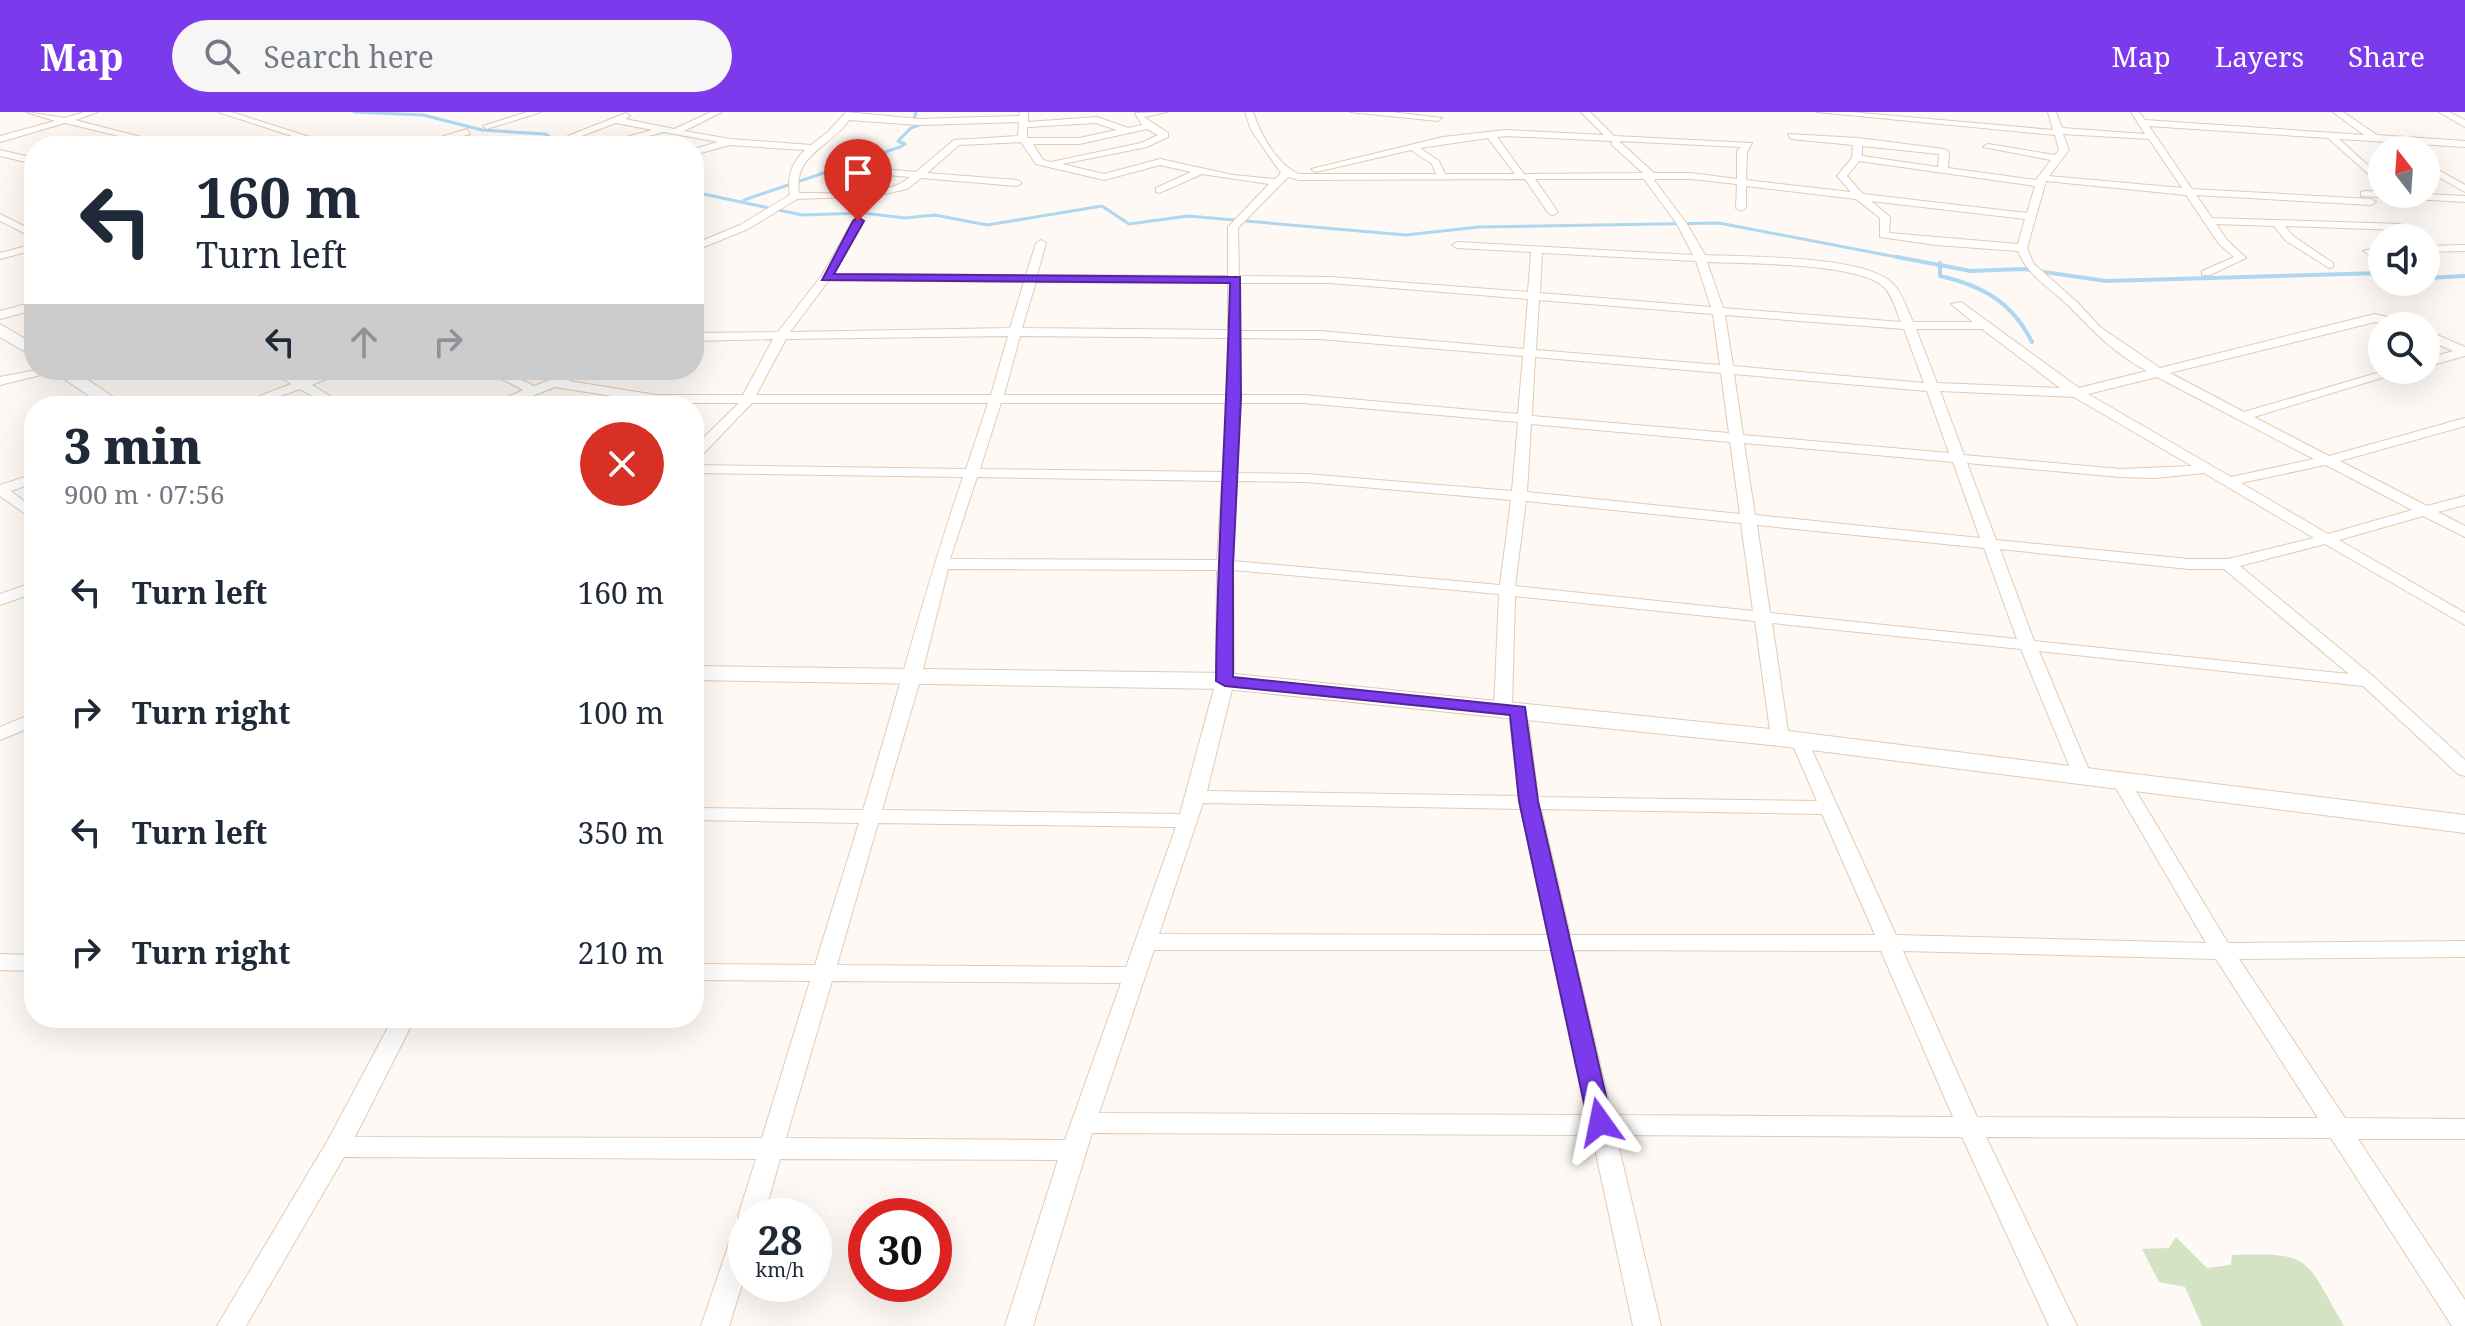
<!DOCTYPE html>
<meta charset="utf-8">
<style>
body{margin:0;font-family:"Noto Serif",serif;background:#f6f6f7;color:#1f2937;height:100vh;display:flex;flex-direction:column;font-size:30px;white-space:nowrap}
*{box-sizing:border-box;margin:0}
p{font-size:26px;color:#747a83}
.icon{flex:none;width:44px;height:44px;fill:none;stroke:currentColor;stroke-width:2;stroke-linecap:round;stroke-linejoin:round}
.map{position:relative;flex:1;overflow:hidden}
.details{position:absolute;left:24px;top:284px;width:680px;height:632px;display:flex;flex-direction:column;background:#fff;border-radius:32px;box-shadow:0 8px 32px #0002}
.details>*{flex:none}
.guide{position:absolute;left:24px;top:24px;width:680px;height:244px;border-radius:32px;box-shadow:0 8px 32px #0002;background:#fff;color:#1f2937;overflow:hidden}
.needle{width:52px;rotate:343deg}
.tools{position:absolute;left:2368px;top:24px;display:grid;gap:16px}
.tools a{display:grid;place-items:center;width:72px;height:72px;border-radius:50%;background:#fff;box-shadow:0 8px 32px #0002;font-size:40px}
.speed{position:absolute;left:728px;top:1086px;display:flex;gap:16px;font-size:40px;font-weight:700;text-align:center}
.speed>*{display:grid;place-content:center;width:104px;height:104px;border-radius:50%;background:#fff;box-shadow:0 8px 32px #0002;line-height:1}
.speed small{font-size:20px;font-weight:400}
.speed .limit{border:12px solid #d22;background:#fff;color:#111}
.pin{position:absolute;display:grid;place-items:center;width:68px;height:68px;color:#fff;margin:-82px -34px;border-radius:50% 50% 50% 0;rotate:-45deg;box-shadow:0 0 8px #0007}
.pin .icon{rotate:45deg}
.me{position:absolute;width:88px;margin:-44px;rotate:348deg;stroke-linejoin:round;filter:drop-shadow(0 0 6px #0008)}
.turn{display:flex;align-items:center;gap:28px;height:168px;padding:0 40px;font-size:36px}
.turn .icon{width:104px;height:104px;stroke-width:2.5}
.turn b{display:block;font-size:56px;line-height:68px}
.lanes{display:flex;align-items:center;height:76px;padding:0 40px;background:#0003;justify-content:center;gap:40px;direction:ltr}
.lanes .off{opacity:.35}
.round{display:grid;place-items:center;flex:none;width:84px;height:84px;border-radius:42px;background:#f6f6f7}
.headline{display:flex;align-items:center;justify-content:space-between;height:136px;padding:0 40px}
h1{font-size:48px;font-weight:800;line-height:60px}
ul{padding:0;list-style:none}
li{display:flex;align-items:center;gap:24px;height:120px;padding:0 40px}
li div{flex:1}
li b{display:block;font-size:30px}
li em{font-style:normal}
header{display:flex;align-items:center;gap:48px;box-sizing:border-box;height:112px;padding:0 40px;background:#7c3aed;color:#fff}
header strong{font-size:38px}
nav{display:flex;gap:44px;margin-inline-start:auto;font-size:28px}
.search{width:560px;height:72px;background:#f6f6f7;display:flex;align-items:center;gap:20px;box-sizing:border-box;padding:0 28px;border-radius:44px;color:#747a83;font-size:30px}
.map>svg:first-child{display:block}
</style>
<header>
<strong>Map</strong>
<div class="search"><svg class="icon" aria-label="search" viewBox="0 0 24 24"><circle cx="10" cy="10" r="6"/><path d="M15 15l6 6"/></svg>Search here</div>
<nav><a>Map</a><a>Layers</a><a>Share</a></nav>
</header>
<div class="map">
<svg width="2465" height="1214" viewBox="0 0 2465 1214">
<rect width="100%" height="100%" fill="#fef9f4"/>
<!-- green -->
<path fill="#d4e3c4" d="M2176,1125L2207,1156L2231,1153L2232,1143C2314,1140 2304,1146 2344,1214H2202L2185,1175L2159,1170L2142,1137L2169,1136Z"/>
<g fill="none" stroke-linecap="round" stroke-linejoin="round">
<!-- stream-far1 -->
<g stroke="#aed8f1" stroke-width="3">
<polyline points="354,0 423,3 482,18 545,22 566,34"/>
<polyline points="694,80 802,103 863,101 905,106 935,103 987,113 1102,94 1129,112 1188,104 1406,123 1479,115 1719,111 1907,147"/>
<polyline points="744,88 900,35 905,32 898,29 911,16 922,12 914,7 916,0"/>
</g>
<!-- stream -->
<g stroke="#aed8f1" stroke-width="4">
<polyline points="1897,145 1971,159 2023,157 2106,169 2382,161"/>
<path d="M1940,151V164C1983,174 2012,190 2032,230"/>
<polyline points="2426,166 2465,164"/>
</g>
<!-- street casing -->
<g stroke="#e2cbb4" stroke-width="2">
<g id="street">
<polygon points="26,0 65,6 84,0 98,0 75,8 176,34 160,34 65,11 0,30 0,24 55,9"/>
<polygon points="218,0 231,0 338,34 323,34"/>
<polygon points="527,0 541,0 487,17 483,14"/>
<path d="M711,0H722L684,19L730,27L811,33L829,19L846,0L919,7L1019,4L1020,0H1028V10L1097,5L1128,16L1142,13L1135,1L1167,0L1144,5L1168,21V25L1147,35L1062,52L1104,62L1160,47L1233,63L1275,67L1281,61L1251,18L1245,0H1253C1260,21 1278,55 1300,62H1436L1432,52L1411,38L1316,60L1311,57L1443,25L1506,18L1604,23L1581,0H1590L1614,24L1752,31L1747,40L1746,68L1851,80L1837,64L1852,46L1853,33L1791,27L1788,22L1858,26L1944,37L1949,40L1948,56L2036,68L2051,48L1983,35L1988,32L2055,43L2059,38L2055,23L1817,0H1851L2053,18L2048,0H2056L2062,16L2145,22L2131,0H2139L2145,8L2364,23L2333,0H2343L2377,23L2465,29V35L2339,27L2382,66V74L2328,26L2149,14L2192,77L2371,87L2376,90L2371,93L2196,83L2212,106L2400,112L2405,115L2400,118L2285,114L2293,124L2333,151V155L2329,156L2285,128L2274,114L2216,112L2227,128L2246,146L2210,163H2202V159L2234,145L2219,132L2186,83L2046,69L2027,136L2033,151L2078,191L2100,215L2160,256L2375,202L2411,211L2413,214H2393L2375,210L2170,261L2244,300L2387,258H2407L2254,305L2329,344L2465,306V314L2340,349L2427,394L2465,384V393L2438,400L2465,414V425L2423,404L2339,428L2465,501V513L2325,432L2240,454L2374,565L2465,648V664L2458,662L2363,574L2039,539L2091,663L2082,669L2073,663L2021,537L1772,511L1789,626L1780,632L1771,626L1755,509L1515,484L1512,595H1524L1527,599L1538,685L1817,689L1791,629L1794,625H1806L1896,823L2206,831L2110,666L2119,660L2128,666L2228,831L2465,829V845L2239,847L2345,1006L2465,1007V1027H2358L2465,1188V1214H2452L2331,1026L1986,1025L2077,1214H2049L1962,1025L1616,1023L1661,1214H1633L1592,1023L1092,1021L1033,1214H1005L1058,1048L780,1047L764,1104H746V1160L729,1214H701L733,1120L737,1112L741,1110L738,1104L756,1047L344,1045L246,1214H217L328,1028L393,906H415L355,1025L762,1026L810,869L694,868V852L815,853L859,711L694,708V696L863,698C897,587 925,475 963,365L694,361V353L966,357L988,291H752L699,346L694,347V335L739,291H656L555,275L507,294H488L523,278L485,258H501L534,274L575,258H592L569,269L656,283H743L773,227L694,229V221L778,220L822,163L854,107L863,109L834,162L1026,163L1036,131L1041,128L1046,131L1037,163L1228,164V115L1269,72L1202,62L1159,81L1156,80V76L1191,60L1160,53L1104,68L1036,52L1021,30L959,33L927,61L1017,68L1022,71L1017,74L921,66L907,77L875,84L797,87L748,117L694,139V132L740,113L790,83C787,64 791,52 805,38L729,33L694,43V37L718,30L664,20L610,34H594L652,18L616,11L576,26L568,24L626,1L630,4L625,7L674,17ZM849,8L919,13L1019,10L1018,24L954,28L916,60L849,54L844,57L849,60L910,65C884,87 832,80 799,81C793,42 831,35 849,8ZM1096,11L1117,18L1079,26H1027V15ZM1147,17L1158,23L1141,31L1051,50L1043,48L1033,32H1079ZM2063,22L2149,27L2182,76L2049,64L2069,38ZM1506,24L1612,29V33L1643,61L1524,62L1497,25ZM1488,26L1515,62H1445L1439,49L1420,36ZM1619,29L1741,35L1737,39V67L1691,61H1654ZM1862,34L1939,42L1938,55L1862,44ZM1859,49L2035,74L2027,101L1863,82L1847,64ZM1288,65L1299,68L1525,67L1549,102L1553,103L1558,100L1535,67H1644L1677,112L1693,143L1457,130L1452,133L1457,136L1531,140L1528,180L1330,165L1239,164L1238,116ZM1656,67H1691L1737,72L1736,96L1741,99L1746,96V74L1856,87L1880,106V125L1936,133L2018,139C2027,163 2051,177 2069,194C2093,219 2116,243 2147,259L2079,276L1961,190L1951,192L1973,210H1913C1907,198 1903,182 1893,172C1867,143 1745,145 1705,143L1687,112L1654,68ZM1871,89L2025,107L2018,132L1889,121L1890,105ZM1542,141L1696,149L1711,195L1540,181ZM1707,150C1744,152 1861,150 1885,176C1893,185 1896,199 1901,210L1723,196ZM829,168L1024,170L1010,216L790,220ZM1036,170L1228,171V218L1022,216ZM1239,171H1330L1528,187L1524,237L1320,219H1240ZM1539,188L1713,202L1720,253L1536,238ZM1725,203L1904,217L1924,271L1733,254ZM1916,217H1982L2060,276L1937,271ZM1008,224L991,283H756L786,227ZM1020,224L1228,226L1227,283H1004ZM1240,226L1320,227L1523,244L1518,302L1304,283H1240ZM1535,245L1721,261L1729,321L1532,304ZM1734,262L1927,279L1949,341L1743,323ZM2157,265L2314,347L2231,365L2088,282ZM1940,279L2074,285L2192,354L2120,357L1964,343ZM1001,291H1227L1223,360L980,357ZM1240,291H1304L1518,310L1512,379L1306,362L1237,361ZM1531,312L1730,330L1740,402L1527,380ZM1744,331L1953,350L1980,426L1755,403ZM1967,351L2120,365L2154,366L2204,361L2314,426L2228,447H2189L1996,428ZM2325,353H2326L2412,398L2328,422L2241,371ZM977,365L1222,369L1217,448L950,447ZM1237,369L1306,370L1511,388L1500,473L1233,449ZM1526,389L1741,411L1753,499L1515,474ZM1757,413L1984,436L2017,527L1770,501ZM2000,437L2189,457H2224L2349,562L2034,529ZM948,457L1217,458L1216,569L1180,702L882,698L921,565ZM1233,458L1499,482L1494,597L1497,601H1509L1519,684L1207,679L1234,569ZM1203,691L1521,697L1548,823L1159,822ZM1541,697L1822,702L1875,823H1570ZM878,711L1176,715L1126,855L837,853ZM1154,838H1552L1588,1003L1099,1001ZM1573,838L1881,839L1953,1005L1612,1003ZM1903,839L2216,847L2318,1006L1977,1005ZM832,869L1121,871L1065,1028L786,1026Z"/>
<polygon points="1350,0 1391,0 1442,6 1438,9"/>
<polygon points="2439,0 2449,0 2465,8 2465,15"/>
<polygon points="467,17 470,22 427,34 412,34"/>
<polygon points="0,38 34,46 34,52 0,44"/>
<polygon points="2426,51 2465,73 2465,80 2426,58"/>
<polygon points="2365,79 2465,84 2465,90 2361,84 2361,80"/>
<polygon points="0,102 34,119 34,126 0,109"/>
<polygon points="34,132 34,138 0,147 0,141"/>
<polygon points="2465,133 2465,139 2426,140 2426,134"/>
<polygon points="2382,135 2382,141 2368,142 2363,139"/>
<polygon points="34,190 34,198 0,207 0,199"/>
<polygon points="2426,218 2465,235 2465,244 2426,255 2426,247 2453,239 2426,227"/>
<polygon points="36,258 61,258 0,273 0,265"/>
<polygon points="271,258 286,258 303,268 330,258 348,258 312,273 346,294 330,294 300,277 253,294 233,294 291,272"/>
<polygon points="34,362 34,371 11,379 34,397 34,408 0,384 0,373"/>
<polygon points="34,470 34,481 0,493 0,482"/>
<polygon points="34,601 34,614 0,628 0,615"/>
<polygon points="0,842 34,843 34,859 0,858"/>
</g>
</g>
<!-- secondary casing -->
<g stroke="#e2cbb4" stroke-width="2">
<g id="secondary">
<polygon points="0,212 34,232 34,245 0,225"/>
<polygon points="51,258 73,258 127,294 104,294"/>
<polygon points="694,554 1225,561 1780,618 2465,703 2465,721 1780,634 1225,577 694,568"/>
</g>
</g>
<!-- street -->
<use href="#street" fill="#fff" fill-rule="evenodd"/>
<!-- secondary -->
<use href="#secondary" fill="#fff" fill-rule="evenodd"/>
</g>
<!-- route -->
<path fill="#7c3aed" stroke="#51269a" stroke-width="2" d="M858,105L864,109L834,162L1240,165L1241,286L1233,453V565L1525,595L1538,689L1612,1010L1608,1017L1600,1020L1591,1017L1588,1010L1519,689L1510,603L1225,574L1216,569C1217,436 1227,304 1230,171L822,168L853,109Z"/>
</svg>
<div class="tools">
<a><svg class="needle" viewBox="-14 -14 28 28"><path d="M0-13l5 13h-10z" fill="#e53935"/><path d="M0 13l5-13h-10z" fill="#747a83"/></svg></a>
<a><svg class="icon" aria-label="sound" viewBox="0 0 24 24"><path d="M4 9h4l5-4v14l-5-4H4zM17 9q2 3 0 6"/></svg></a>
<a><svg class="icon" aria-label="search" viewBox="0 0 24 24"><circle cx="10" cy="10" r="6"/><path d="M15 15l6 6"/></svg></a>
</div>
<div class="speed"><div>28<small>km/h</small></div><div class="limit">30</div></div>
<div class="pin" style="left:858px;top:109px;background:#d93025"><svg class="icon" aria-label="arrive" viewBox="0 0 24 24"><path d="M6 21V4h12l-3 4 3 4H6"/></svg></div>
<svg class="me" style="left:1600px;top:1010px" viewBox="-20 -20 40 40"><path d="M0-17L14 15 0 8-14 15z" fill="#7c3aed" stroke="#fff" stroke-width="4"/></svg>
<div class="guide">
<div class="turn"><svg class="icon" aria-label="left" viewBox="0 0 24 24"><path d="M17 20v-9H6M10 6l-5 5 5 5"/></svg><div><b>160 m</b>Turn left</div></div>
<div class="lanes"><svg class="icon" aria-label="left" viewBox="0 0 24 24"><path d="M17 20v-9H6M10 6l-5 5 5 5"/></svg><svg class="icon off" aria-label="ahead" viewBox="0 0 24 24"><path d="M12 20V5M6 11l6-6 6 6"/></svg><svg class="icon off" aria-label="right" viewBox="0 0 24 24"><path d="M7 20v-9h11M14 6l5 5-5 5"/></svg></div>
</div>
<section class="details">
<div class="headline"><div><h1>3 min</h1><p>900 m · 07:56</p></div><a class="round" style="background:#d93025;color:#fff"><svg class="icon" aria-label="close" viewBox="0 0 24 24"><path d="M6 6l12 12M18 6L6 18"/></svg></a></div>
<ul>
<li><svg class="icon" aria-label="left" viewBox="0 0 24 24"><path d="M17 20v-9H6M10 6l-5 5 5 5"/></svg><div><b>Turn left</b></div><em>160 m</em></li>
<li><svg class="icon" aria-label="right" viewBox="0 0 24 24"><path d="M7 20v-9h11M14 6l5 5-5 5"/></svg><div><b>Turn right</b></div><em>100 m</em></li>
<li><svg class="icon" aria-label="left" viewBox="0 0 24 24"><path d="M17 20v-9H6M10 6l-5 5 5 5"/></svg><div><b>Turn left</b></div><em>350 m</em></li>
<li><svg class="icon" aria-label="right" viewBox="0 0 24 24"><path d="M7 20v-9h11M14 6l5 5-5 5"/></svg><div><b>Turn right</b></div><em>210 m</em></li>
</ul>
</section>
</div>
